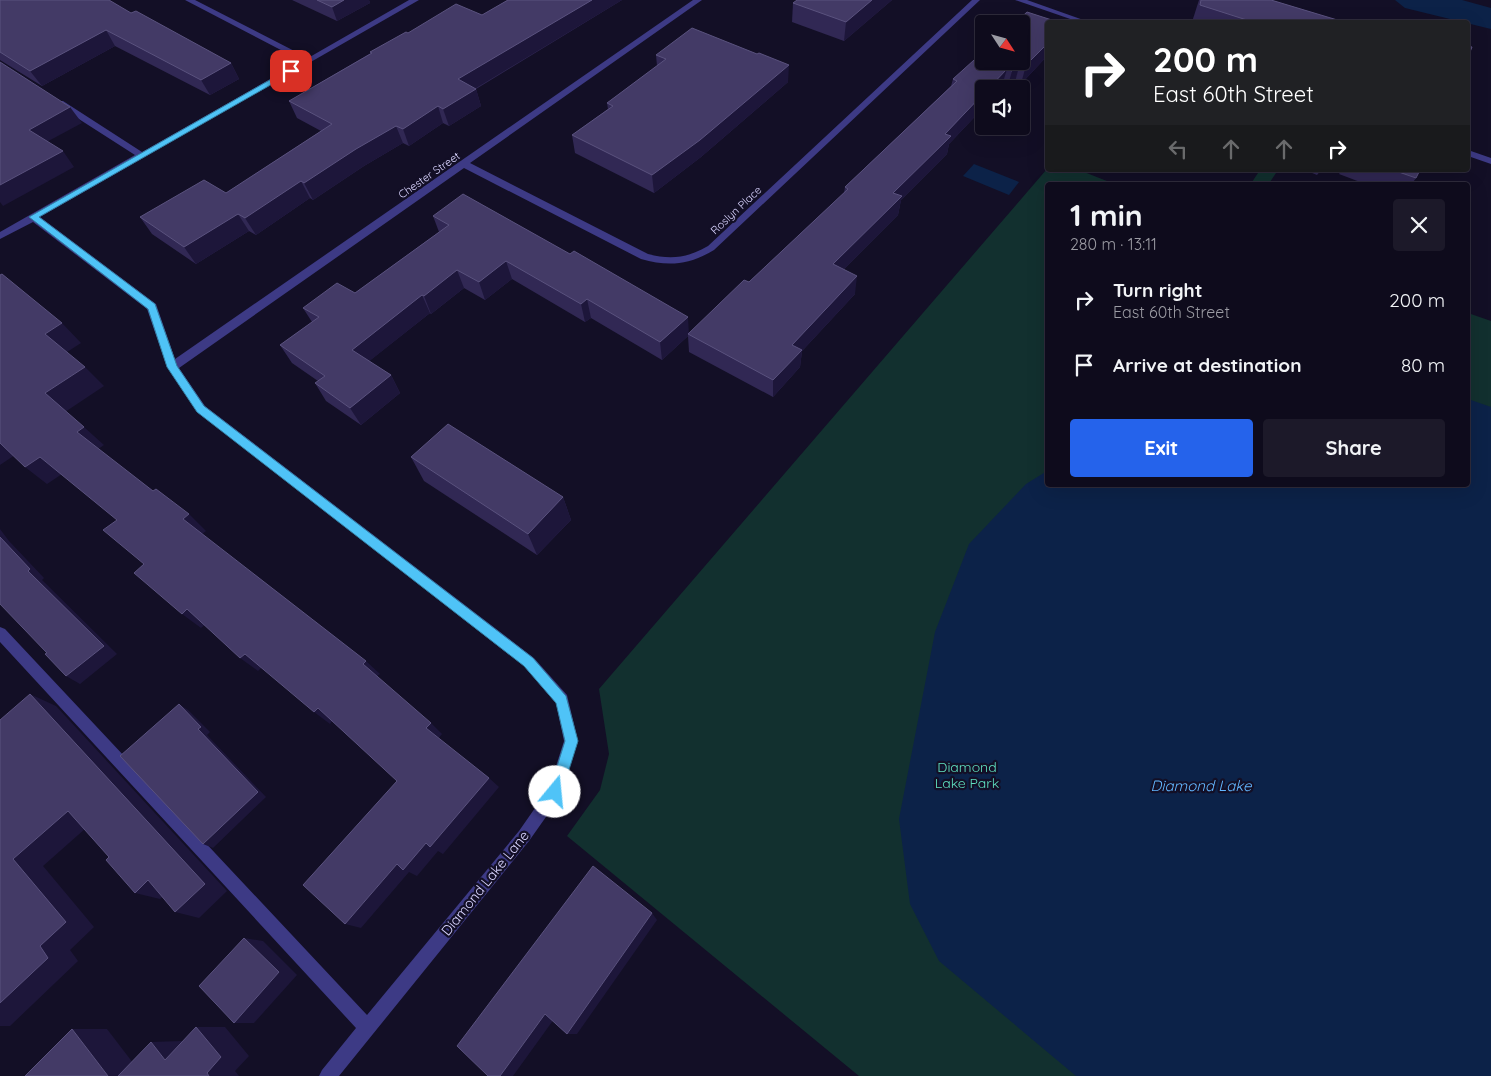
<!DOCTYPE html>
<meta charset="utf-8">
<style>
body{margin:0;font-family:Quicksand,sans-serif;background:#1c1929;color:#f1f3f6;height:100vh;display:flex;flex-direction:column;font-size:19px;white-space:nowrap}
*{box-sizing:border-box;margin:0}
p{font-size:16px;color:#9b9ba3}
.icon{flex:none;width:28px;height:28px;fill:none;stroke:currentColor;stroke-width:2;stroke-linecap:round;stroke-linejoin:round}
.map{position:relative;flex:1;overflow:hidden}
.details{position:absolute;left:1045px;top:182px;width:425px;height:305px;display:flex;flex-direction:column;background:#0e0b1c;border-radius:5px;box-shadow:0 5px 20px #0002,0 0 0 1px #2e2b3b}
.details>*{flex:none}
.guide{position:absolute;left:1045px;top:20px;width:425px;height:152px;border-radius:5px;box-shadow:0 5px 20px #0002,0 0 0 1px #2e2b3b;background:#202124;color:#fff;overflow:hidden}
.needle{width:32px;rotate:126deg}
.buttons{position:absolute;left:975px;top:15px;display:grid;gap:10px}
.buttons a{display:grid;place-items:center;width:55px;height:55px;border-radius:5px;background:#0e0b1c;box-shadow:0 5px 20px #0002,0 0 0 1px #2e2b3b;font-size:25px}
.pin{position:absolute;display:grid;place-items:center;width:42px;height:42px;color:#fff;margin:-21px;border-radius:10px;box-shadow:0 2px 8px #0006}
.me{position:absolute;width:55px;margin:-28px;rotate:17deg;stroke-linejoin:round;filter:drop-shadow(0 0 4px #0008)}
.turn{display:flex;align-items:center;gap:18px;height:105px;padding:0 25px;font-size:22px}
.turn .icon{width:65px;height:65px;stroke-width:2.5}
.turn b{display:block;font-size:35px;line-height:42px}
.lanes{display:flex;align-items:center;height:48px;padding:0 25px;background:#0003;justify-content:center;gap:25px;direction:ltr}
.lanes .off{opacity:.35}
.round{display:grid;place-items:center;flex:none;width:52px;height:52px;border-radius:5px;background:#1c1929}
.headline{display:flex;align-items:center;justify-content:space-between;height:85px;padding:0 25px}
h1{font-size:30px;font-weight:800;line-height:38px}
.primary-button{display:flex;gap:10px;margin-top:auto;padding:10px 25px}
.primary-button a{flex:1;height:58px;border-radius:5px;background:#2563eb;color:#fff;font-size:20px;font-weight:800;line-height:58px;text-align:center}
.primary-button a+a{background:#1c1929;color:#f1f3f6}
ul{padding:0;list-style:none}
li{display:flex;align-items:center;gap:15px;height:65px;padding:0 25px}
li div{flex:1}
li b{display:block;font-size:19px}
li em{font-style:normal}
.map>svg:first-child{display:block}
</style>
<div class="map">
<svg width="1491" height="1076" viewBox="0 0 1491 1076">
<rect width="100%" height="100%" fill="#130f26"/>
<!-- green -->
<g fill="#12302f">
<polygon points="1047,169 1079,170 1117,185 1048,185 1048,485 1468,485 1468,313 1491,321 1491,1076 859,1076 567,836 600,790 609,754 599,689"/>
<polygon points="1260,170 1278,170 1268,185 1250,185"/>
</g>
<!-- water -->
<g fill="#0c2248">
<polygon points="1395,0 1462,0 1491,8 1491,29 1405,8"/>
<polygon points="974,164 1019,182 1009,195 963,176"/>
<polygon points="1468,399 1491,407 1491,1076 1076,1076 939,961 910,904 899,819 935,632 969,544 1026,484 1047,471 1048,485 1468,485"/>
</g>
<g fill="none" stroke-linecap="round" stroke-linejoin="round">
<!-- minor -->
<g fill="#3d3a85" fill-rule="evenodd">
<path d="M185,0H195L308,58L409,0H419L40,217L156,304L175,359L693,0H702L470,163L648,254C671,260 687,258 708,246L972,0H980L714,250C689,265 669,267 641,259L464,168L179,368L205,406L534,658L567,695L578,741L560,797L529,841L339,1076H319L322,1070L356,1028L0,642V627L5,629L367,1015L519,831L549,788L564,741L556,703L524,666L197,412L167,367L147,309L33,222L0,239V232L135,155L57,105V101H63L142,152L302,61Z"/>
<polygon points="1015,0 1027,0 1089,22 1079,22"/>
<polygon points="1468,150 1491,158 1491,164 1468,156"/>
</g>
</g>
<!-- wall -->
<g fill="#312854">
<polygon points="0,0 131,13 231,63 239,79 210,95 115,46 42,86 0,60"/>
<polygon points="292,0 369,0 370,3 337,21"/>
<polygon points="508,0 622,0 476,89 481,106 449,126 443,123 409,146 403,143 364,166 313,200 310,198 256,235 249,231 196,264 152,234 140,217 226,193 321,131 297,118 289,101 371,53 370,52 408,33 482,15"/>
<polygon points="797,0 892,0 844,41 792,22 793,3"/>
<polygon points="1199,0 1271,0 1344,22 1192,22"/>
<polygon points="1048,22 1048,55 1021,84 1015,82 1008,89 1002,88 949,144 947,154 901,200 898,215 844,269 855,294 802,351 800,367 773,397 689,352 688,336 662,360 591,318 585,322 512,279 485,300 464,288 431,314 430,313 369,361 391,375 400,393 361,425 326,401 315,383 318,381 292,363 280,345 312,322 303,308 355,293 439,232 433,216 689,333 749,282 844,193 845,187 951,86 953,79"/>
<polygon points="656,55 788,82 701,157 654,193 575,153 572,135 608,109 607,103 657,66"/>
<polygon points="1305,170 1321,170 1317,175"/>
<polygon points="1342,170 1420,170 1416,178 1411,185 1368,185 1339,174"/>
<polygon points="411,457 563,497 571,520 537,555 424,481"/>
</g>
<!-- shaded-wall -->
<g fill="#1d163a">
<polygon points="344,0 369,0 370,3 337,21 332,7"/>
<polygon points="592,0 622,0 463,96 458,79"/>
<polygon points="872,0 892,0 844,41 846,22"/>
<polygon points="106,30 115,46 42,86 30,71"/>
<polygon points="1048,43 1048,55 1021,84 1026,65"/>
<polygon points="231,63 239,79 210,95 201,80"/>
<polygon points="1020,63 1015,82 1007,89 1012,71"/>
<polygon points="789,65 788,82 701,157 654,193 652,175"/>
<polygon points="1007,69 1001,89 988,89"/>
<polygon points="476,89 481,106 449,126 443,109"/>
<polygon points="984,93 984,107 949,144 947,154 901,200 898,215 831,282 833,264 893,193 945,134"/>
<polygon points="438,106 443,123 409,146 403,129"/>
<polygon points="70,107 82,123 41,145 29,130"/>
<polygon points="396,126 403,143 364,166 313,200 304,183 356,149"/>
<polygon points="63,151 74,167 3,206 0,202 0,185"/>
<polygon points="301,181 310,198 256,235 245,218"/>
<polygon points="238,214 249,231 196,264 184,247"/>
<polygon points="506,261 512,279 485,300 479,282"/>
<polygon points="457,270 464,288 431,314 424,296"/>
<polygon points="857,276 855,294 802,351 800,367 773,397 773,380 792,345"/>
<polygon points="422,295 430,313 362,367 352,350"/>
<polygon points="587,299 591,318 585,322 581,304"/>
<polygon points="688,317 689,335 688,334 688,336 662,360 660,342"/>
<polygon points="62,323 81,343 64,354 45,334"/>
<polygon points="85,367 104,386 65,412 45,393"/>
<polygon points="391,375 400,393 361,425 350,408"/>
<polygon points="84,427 104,445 97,450 77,432"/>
<polygon points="0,442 15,455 0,465"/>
<polygon points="40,457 62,474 47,484 25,467"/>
<polygon points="563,497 571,520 537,555 528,534"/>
<polygon points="189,514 206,531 201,535 183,519"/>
<polygon points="0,529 9,541 44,578 42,580 117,654 80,684 66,676 28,571 0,537"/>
<polygon points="187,609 206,624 201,628 182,614"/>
<polygon points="245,654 262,667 258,671 240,658"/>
<polygon points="366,661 380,674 376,677 363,664"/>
<polygon points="30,694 56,706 227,891 199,918 175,912"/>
<polygon points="179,704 188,710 210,732 207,735 266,797 213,848 203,844 198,729"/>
<polygon points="318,708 333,720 330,724 314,712"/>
<polygon points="431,723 442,734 438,739 426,728"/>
<polygon points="489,778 499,787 443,854 438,851 417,876 409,872 361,928 345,924 397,864 426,843"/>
<polygon points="68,811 95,820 43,866 94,927 70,950 78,961 10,1026 0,1026 0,1003 13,859"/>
<polygon points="148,880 173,887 160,899 135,893"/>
<polygon points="652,913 657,920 577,1034 567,1034"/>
<polygon points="244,938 263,941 297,975 254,1023 234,1023"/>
<polygon points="545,1014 557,1015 513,1076 500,1076"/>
<polygon points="196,1027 225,1027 249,1056 235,1071 239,1076 209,1076 207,1073"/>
<polygon points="72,1029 107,1029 143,1076 108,1076"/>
<polygon points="182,1041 196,1058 165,1060 151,1042"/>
</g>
<!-- building -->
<g fill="#433a66" stroke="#5a527e">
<polygon points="0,0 109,0 131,13 136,11 231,63 201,80 106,30 30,71 0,52"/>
<polygon points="317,0 344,0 332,7"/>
<polygon points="508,0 592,0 458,79 476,89 443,109 438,106 403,129 396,126 356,149 304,183 301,181 245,218 238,214 184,247 140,217 204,180 226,193 332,124 289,101 372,53 370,52 406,32 408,33 456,4 482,15"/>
<polygon points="797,0 872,0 846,22 793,3"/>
<polygon points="1201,0 1271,0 1344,22 1253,22 1200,5"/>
<polygon points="1027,12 1058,22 1048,22 1048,43 1026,65 1020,63 1012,71 1007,69 988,89 984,89 984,93 945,134 951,136 893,193 902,196 833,264 857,276 792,345 802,350 773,380 688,334 744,280 749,282 848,189 845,187 957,81 953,79 984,51 984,61 1021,61 1021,24 1014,24"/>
<polygon points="692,28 757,54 759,53 789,65 700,140 652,175 572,135 613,106 607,103 666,59 656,55"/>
<polygon points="1468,46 1472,47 1468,57"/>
<polygon points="0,62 70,107 29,130 63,151 0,185"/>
<polygon points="1393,170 1420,170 1416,178"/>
<polygon points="463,194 570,254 574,251 688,317 660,342 587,299 581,304 506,261 479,282 457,270 424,296 422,295 352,350 391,375 350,408 315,383 325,376 280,345 319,317 303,308 337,283 355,293 449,225 433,216"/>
<polygon points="2,274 62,323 45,334 85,367 45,393 84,427 77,432 153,491 156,489 189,514 183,519 366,661 363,664 431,723 426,728 489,778 430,847 426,843 403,870 397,864 345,924 303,885 397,781 318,708 314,712 245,654 240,658 187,609 182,614 134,573 144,564 103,530 117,520 40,457 25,467 0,443 0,275"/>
<polygon points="448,424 563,497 528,534 411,457"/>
<polygon points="0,537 30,569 28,571 104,646 66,676 45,654 47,653 0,604"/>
<polygon points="30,694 205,884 175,912 148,880 135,893 106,860 109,857 68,811 13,859 66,922 40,946 48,958 0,1003 0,720"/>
<polygon points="179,704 201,727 198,729 258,792 203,844 120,756"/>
<polygon points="593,866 652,913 567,1034 545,1014 500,1076 488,1076 457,1046"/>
<polygon points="244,938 279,972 234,1023 199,986"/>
<polygon points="196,1027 221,1057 207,1073 209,1076 118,1076 151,1042 165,1060"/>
<polygon points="72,1029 108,1076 25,1076"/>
</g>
<!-- route -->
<polygon fill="#4fc3f7" stroke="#337fa1" points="289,69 295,71 39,217 155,304 177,366 204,406 533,658 566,696 578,741 562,792 560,797 555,799 550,797 549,792 565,741 556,703 524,666 197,412 167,367 148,309 29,217"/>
<g text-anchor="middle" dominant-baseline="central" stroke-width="4.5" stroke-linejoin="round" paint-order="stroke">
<!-- far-street labels -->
<g font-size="11" fill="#d9d4ff" stroke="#130f26">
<text transform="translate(429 175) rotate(-35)">Chester Street</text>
<text transform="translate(736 210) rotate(-43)">Roslyn Place</text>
</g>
<!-- park labels -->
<g font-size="14" fill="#5fe0c0" stroke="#130f26">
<text x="967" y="767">Diamond<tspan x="967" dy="16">Lake Park</tspan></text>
</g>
<!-- street labels -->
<g font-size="14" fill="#d9d4ff" stroke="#130f26">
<text transform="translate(485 883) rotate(-51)">Diamond Lake Lane</text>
</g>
<!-- water labels -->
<g font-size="15" font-style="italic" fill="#62b6ff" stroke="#130f26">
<text x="1201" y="785">Diamond Lake</text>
</g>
</g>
</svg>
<div class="buttons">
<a><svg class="needle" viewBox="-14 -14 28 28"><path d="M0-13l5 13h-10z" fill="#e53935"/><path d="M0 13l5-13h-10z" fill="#9b9ba3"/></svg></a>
<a><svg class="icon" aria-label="sound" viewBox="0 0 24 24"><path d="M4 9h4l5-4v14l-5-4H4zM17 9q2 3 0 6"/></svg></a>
</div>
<div class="pin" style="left:291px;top:71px;background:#d93025"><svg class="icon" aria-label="arrive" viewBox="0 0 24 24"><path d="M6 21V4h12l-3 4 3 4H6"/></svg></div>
<svg class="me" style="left:555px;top:792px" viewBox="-20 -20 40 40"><circle r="19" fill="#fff"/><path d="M0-13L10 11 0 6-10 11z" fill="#4fc3f7"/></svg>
<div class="guide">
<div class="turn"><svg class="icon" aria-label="right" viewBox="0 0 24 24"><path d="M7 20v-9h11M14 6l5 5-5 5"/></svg><div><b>200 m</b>East 60th Street</div></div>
<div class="lanes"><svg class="icon off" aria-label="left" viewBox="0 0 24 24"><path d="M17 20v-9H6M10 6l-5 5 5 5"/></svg><svg class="icon off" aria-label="ahead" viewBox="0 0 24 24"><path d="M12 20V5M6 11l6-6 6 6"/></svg><svg class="icon off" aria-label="ahead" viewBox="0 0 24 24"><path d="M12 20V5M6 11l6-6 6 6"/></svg><svg class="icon" aria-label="right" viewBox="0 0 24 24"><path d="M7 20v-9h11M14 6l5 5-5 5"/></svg></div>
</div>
<section class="details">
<div class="headline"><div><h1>1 min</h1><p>280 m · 13:11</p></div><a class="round"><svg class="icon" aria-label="close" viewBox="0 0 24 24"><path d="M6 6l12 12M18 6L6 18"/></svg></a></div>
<ul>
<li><svg class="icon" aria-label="right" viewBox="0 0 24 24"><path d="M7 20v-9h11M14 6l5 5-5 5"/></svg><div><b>Turn right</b><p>East 60th Street</p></div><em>200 m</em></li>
<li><svg class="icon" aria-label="arrive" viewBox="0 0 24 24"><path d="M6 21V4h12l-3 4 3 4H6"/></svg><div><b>Arrive at destination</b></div><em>80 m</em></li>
</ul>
<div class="primary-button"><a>Exit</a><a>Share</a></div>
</section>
</div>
